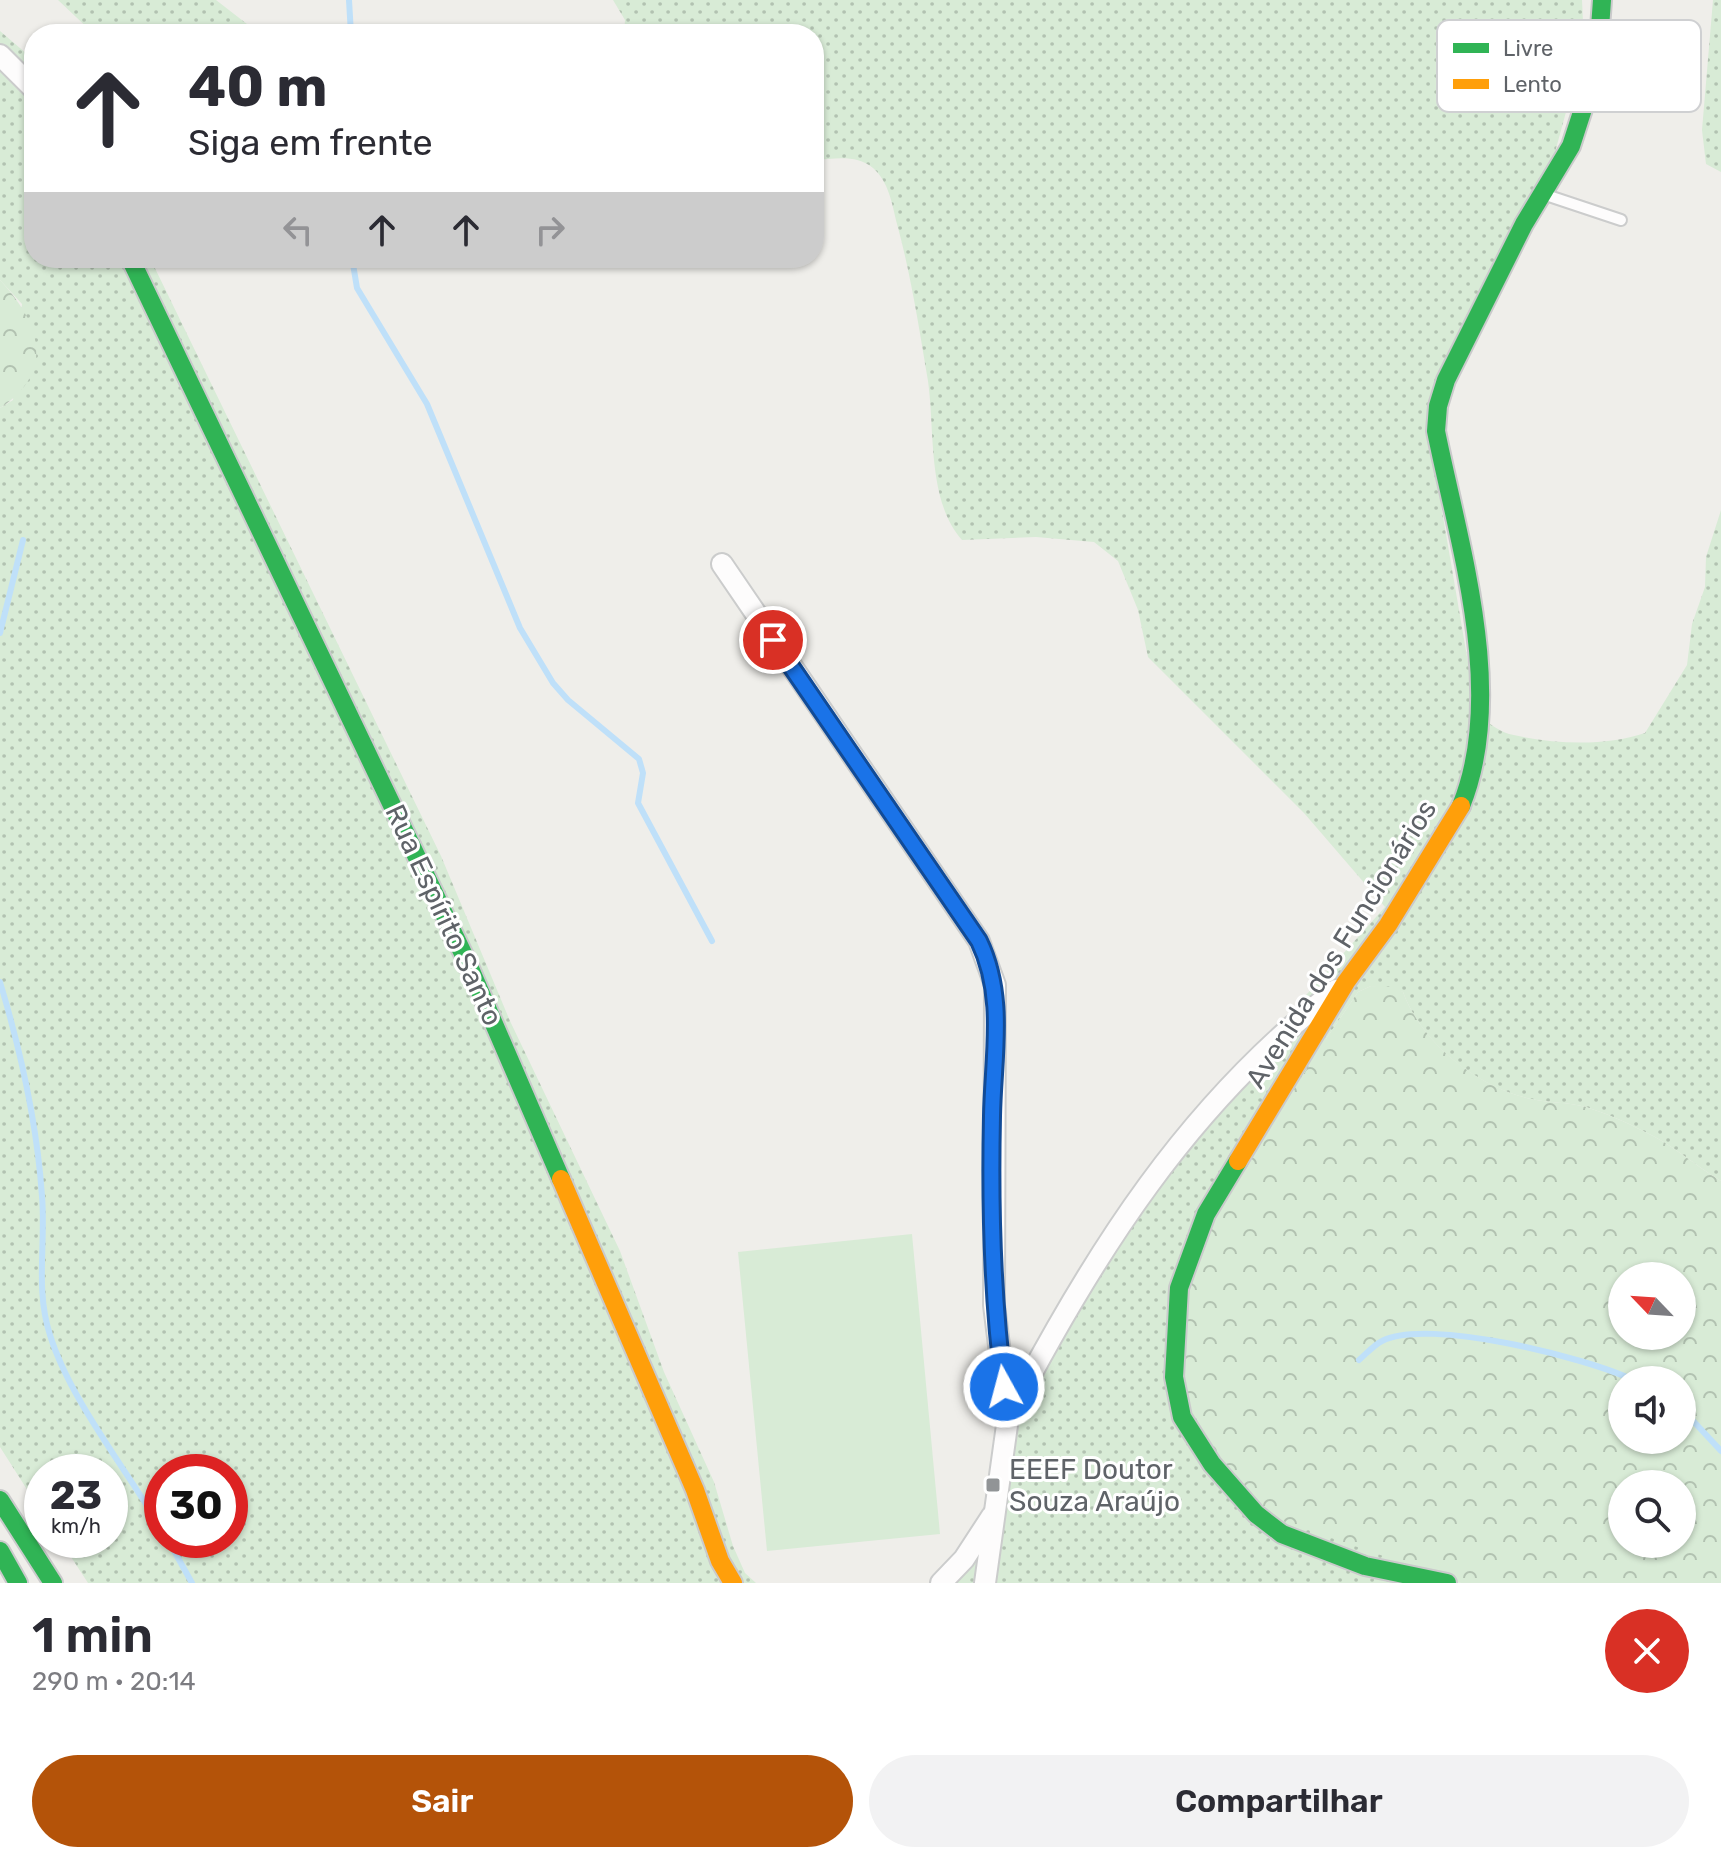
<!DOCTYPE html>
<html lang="pt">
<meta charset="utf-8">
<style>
body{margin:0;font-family:Rubik,sans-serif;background:#f2f2f3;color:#2b2b33;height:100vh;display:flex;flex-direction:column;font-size:30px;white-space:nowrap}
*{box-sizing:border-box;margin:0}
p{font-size:26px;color:#7c7c81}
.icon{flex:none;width:44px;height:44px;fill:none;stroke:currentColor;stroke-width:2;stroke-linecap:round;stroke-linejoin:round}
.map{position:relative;height:1583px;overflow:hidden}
.panel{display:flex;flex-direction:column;background:#fff;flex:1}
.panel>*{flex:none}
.top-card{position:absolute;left:24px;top:24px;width:800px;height:244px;border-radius:32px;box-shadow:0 2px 6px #0004;background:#fff;color:#2b2b33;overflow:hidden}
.needle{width:52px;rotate:295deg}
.buttons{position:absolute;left:1608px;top:1262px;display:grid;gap:16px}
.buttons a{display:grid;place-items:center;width:88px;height:88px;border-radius:50%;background:#fff;box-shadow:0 2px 6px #0004;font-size:40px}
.speed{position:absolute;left:24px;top:1454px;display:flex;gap:16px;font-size:40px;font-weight:700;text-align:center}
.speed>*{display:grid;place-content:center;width:104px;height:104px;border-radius:50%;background:#fff;box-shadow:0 2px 6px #0004;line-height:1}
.speed small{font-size:20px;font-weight:400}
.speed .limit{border:12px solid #d22;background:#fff;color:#111}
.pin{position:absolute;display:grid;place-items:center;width:68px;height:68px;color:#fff;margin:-34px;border:4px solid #fff;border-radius:50%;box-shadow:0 2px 8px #0007}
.me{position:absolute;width:88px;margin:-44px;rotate:353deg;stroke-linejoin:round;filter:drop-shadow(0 0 6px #0008)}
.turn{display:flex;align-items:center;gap:28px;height:168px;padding:0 32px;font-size:36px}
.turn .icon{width:104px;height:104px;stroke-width:2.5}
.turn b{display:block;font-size:56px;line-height:68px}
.lanes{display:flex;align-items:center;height:76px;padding:0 32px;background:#0003;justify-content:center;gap:40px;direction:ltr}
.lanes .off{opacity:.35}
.round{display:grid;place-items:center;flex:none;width:84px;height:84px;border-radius:42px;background:#f2f2f3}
.headline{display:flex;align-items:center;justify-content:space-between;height:136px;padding:0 32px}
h1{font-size:48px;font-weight:600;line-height:60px}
.cta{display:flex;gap:16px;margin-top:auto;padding:16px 32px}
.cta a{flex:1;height:92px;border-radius:48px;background:#b45309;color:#fff;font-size:32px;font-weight:600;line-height:92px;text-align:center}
.cta a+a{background:#f2f2f3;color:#2b2b33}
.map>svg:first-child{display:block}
</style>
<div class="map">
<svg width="1721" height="1583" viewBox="0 0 1721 1583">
<defs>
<pattern id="grass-dots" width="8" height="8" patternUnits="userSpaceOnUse" patternTransform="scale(2)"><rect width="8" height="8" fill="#d8ebd6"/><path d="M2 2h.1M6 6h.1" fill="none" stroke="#b2c2b1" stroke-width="1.8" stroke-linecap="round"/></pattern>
<pattern id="forest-crowns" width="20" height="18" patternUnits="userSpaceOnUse" patternTransform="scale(2)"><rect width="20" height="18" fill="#d8ebd6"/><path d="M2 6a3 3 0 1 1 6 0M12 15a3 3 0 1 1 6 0" fill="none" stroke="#b2c2b1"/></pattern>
</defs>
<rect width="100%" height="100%" fill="#efeeea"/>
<!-- grass -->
<g fill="url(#grass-dots)" fill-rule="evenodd">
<polygon points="58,0 216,0 260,34 94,34"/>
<path d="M613,0H1582L1584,44L1581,79L1566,112L1551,167L1455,338L1434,464L1477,715C1487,721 1498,731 1509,734C1552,744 1604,747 1645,733L1687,665L1692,624L1705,587L1706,557L1721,510V1181C1694,1165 1672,1144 1643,1131C1626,1122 1605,1113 1586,1107C1568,1102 1549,1103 1531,1099C1477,1087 1422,1044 1403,992L1371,986L1358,992L1326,1039L1437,1577L1461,1583H934L960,1556L989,1506L1022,1377L1255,1052L1385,907L1304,813L1148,657L1138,610L1118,561L1094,542L1036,537L962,540C927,501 935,430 928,381C919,328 911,275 897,224C892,204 889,182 873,168C856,154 835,159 814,160V34H624L625,20Z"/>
<polygon points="1713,0 1721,0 1721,172 1706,164 1702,130"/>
<path d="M0,31L34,60V258H150L441,856L510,1021L620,1251L664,1372L714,1482L733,1546L745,1573L756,1583H88L60,1540H110V1472H42V1513L0,1447V408L13,400L22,304L0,280ZM162,1472H230V1540H162Z"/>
</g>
<!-- forest -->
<g fill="url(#forest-crowns)" fill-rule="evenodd">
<path d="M0,280C39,322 57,371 0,408Z"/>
<path d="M1371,986L1391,987L1403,992C1422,1044 1478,1087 1531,1099C1549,1103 1568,1102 1586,1107C1605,1113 1626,1122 1643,1131C1672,1144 1694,1165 1721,1181V1583H1461L1257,1512L1216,1467L1176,1368L1201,1236L1326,1039L1358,992ZM1622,1276H1682V1336H1622ZM1622,1380H1682V1440H1622ZM1622,1484H1682V1544H1622Z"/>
</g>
<!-- garden -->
<polygon fill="#d8ebd6" points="912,1234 940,1534 767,1551 738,1252"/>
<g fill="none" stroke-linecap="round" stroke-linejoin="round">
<!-- stream -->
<g stroke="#bfe0f9" stroke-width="6">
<polyline points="349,0 351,34"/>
<polyline points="352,258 357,288 427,404 520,628 553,683 568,700 639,759 643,773 638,803 712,941"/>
<polyline points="0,633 23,540"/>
<path d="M0,982C21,1052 37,1123 42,1196C46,1244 35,1289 50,1335C70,1400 127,1470 162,1530"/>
<path d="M1359,1360C1366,1354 1374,1345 1382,1341C1427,1317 1588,1358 1633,1380"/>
<polyline points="1682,1409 1721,1451"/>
<polyline points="168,1540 192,1583"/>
</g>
<!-- lane casing -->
<g stroke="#cbcccc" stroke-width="14">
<polyline id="lane" points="1543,194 1621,220"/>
</g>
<!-- street casing -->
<g stroke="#cbcccc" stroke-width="24">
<g id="street">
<polyline points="0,55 34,89"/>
<polyline points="722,564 979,941 995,985 994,1305 1008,1418 985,1583"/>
<path d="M1008,1418C1093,1254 1188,1104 1336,990"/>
<polyline points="941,1583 964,1559 992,1516"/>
</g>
</g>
<!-- fast casing -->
<g stroke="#cacacb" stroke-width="22">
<g id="fast">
<polyline points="130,258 469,966 561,1179"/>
<path d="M1461,806C1507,693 1459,545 1436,431L1438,406L1446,380L1524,224L1571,146L1583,109L1600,28L1602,0"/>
<polyline points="1238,1161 1206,1214 1179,1288 1174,1377 1182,1417 1212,1464 1256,1514 1282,1534 1365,1566 1447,1583"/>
<polyline points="0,1500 53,1583"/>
<polyline points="0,1551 18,1583"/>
</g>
</g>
<!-- slow casing -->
<g stroke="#cacacb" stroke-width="22">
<g id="slow">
<polyline points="1238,1161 1346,982 1388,925 1461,806"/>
<polyline points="561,1179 695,1490 720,1561 733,1583"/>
</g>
</g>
<!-- lane -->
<use href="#lane" stroke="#fdfcfc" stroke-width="10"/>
<!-- street -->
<use href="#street" stroke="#fdfcfc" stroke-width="20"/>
<!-- fast -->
<use href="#fast" stroke="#30b455" stroke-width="18"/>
<!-- slow -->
<use href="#slow" stroke="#ff9f0a" stroke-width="18"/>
</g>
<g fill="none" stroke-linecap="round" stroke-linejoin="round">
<!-- route casing -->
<g stroke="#114b97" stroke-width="20">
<path id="route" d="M773,640L979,941C1006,997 993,1056 992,1116C990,1207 992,1297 1004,1387"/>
</g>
<!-- route -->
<use href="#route" stroke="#1a73e8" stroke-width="14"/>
</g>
<!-- markers -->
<rect fill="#919496" stroke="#fff" stroke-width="3" x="985" y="1477" width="16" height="16" rx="4"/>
<g text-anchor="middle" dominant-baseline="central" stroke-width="6" stroke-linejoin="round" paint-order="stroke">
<!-- street labels -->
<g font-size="28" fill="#5f6368" stroke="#fff">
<text transform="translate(444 915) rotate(65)">Rua Espírito Santo</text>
<text transform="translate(1341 944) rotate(-58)">Avenida dos Funcionários</text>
</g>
<!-- poi labels -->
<g font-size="28" fill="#5f6368" stroke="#fff" text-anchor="start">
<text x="1009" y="1469">EEEF Doutor<tspan x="1009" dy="32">Souza Araújo</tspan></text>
</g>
</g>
<!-- legend -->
<rect x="1437" y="20" width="264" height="92" rx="12" fill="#fff" stroke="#cfd0d2" stroke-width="2"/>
<rect x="1453" y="43" width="36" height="10" fill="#30b455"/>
<rect x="1453" y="79" width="36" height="10" fill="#ff9f0a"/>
<g font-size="22" fill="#5f6368">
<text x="1503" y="56">Livre</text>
<text x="1503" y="92">Lento</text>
</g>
</svg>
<div class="buttons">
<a><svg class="needle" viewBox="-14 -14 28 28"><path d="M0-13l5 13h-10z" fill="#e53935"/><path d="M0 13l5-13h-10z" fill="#7c7c81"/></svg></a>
<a><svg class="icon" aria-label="sound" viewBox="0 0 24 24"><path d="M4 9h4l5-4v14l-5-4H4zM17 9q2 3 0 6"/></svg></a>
<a><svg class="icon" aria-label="search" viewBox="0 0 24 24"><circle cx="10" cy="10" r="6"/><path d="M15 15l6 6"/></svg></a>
</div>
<div class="speed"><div>23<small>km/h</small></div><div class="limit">30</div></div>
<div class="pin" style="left:773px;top:640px;background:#d93025"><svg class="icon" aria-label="arrive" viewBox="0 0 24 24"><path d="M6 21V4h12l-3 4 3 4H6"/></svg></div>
<svg class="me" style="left:1004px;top:1387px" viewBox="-20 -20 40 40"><circle r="17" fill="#1a73e8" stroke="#fff" stroke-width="3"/><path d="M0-11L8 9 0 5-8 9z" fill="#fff"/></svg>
<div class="top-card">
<div class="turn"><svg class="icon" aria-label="ahead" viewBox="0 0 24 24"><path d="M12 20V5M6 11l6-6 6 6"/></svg><div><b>40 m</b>Siga em frente</div></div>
<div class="lanes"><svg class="icon off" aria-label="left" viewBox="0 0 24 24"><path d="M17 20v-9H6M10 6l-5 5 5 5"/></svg><svg class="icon" aria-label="ahead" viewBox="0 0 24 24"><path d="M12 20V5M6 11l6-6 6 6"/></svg><svg class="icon" aria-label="ahead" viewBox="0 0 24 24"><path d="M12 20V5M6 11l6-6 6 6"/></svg><svg class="icon off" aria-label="right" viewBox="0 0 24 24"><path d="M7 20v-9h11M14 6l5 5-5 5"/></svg></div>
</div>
</div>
<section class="panel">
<div class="headline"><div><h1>1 min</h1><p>290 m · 20:14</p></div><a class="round" style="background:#d93025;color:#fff"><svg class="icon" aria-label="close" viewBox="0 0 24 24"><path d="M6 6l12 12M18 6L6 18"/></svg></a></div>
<div class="cta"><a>Sair</a><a>Compartilhar</a></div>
</section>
